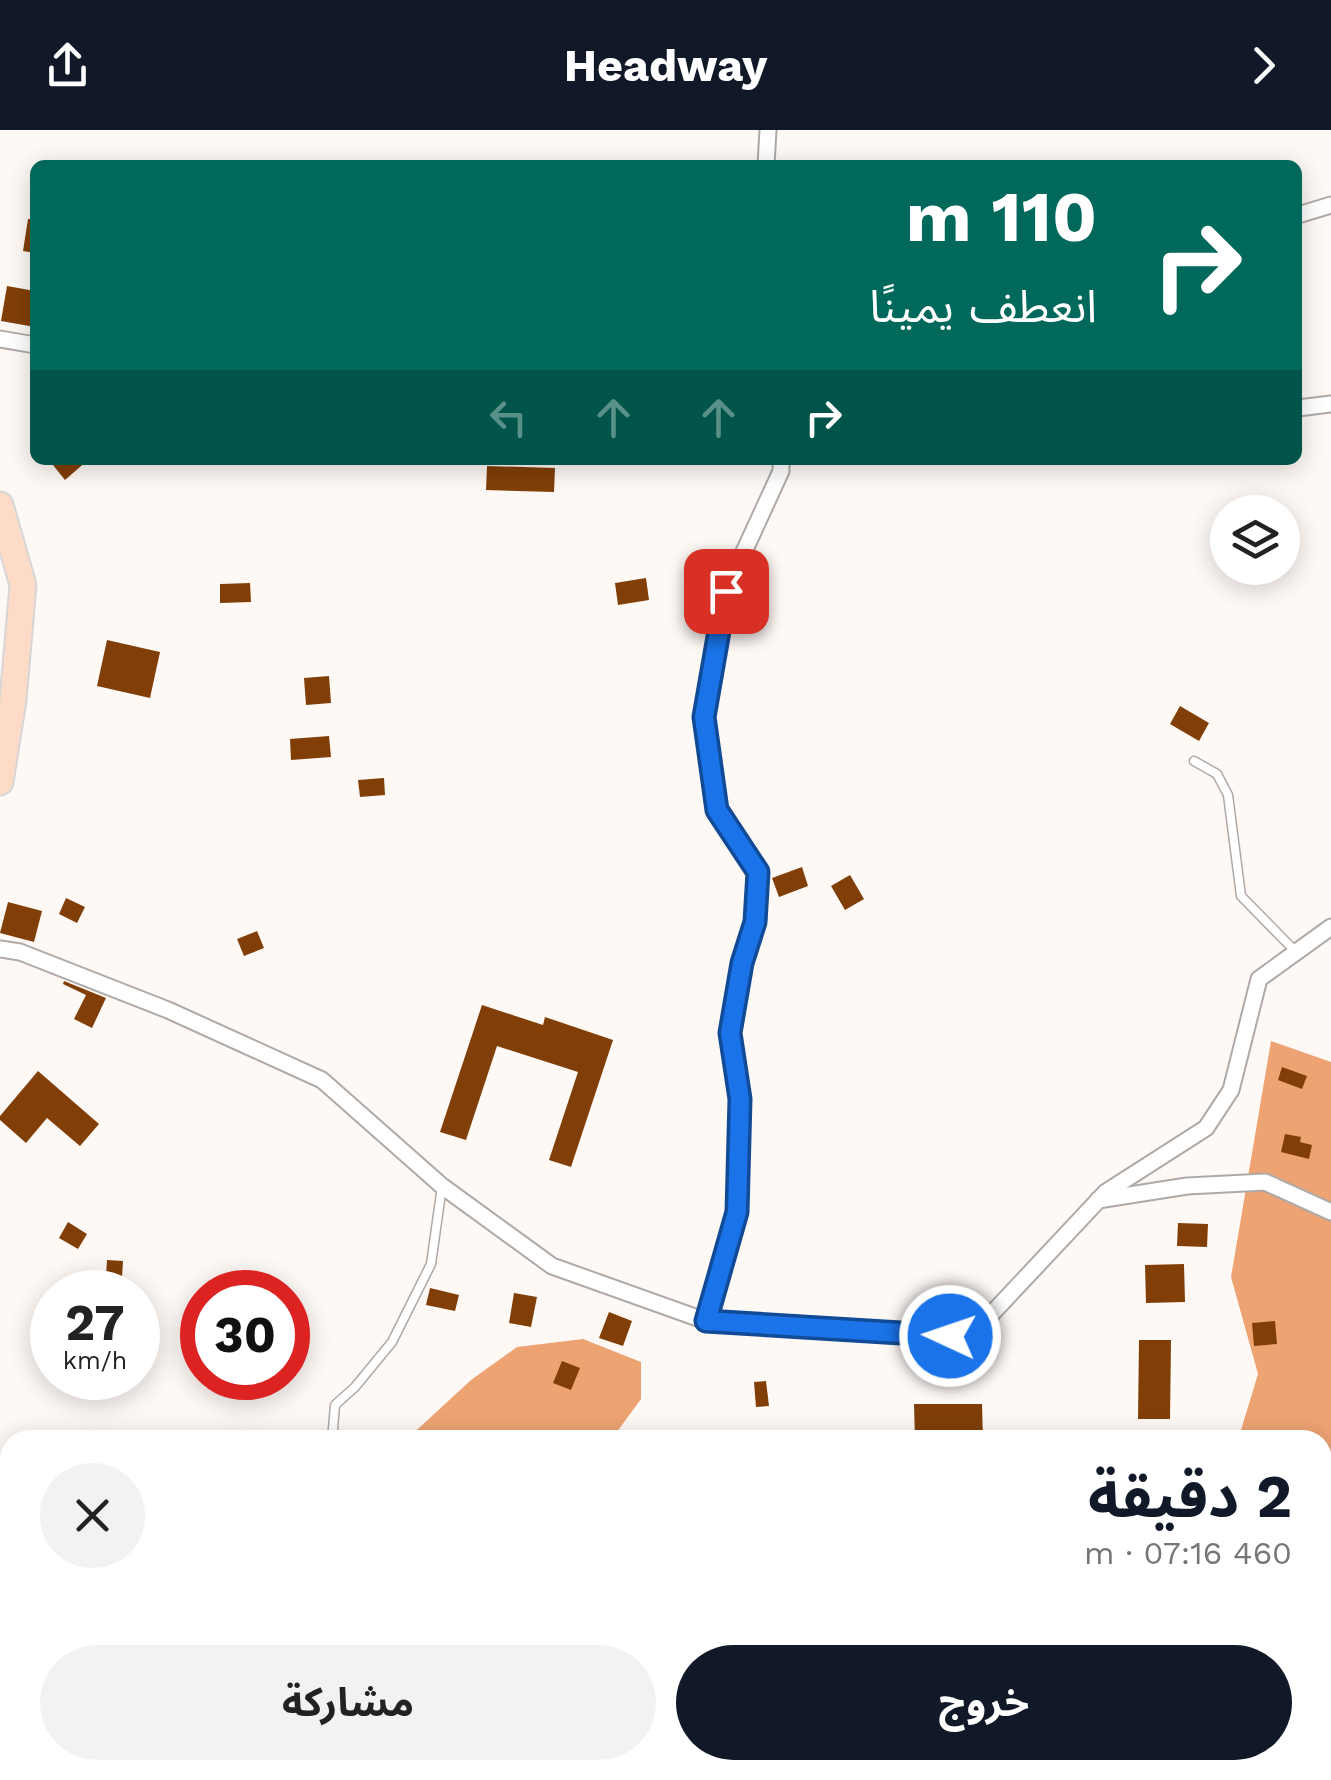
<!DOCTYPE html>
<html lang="ar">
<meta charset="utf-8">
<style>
body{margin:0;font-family:"Work Sans","Noto Sans Arabic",sans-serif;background:#f2f2f2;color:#222;direction:rtl;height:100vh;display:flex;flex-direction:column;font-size:38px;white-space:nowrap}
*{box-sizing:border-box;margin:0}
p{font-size:32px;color:#767676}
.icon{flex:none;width:55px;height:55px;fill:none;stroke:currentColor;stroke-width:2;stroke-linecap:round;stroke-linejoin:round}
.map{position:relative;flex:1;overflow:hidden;direction:ltr}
.panel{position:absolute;left:0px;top:1300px;width:1332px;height:350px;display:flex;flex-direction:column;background:#fff;border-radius:30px 30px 0 0;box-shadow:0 5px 25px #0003;direction:rtl}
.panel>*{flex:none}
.hud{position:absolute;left:30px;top:30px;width:1272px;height:305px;border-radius:15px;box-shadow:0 5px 25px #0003;direction:rtl;background:#00695c;color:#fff;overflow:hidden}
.tools{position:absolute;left:1210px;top:365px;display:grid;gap:20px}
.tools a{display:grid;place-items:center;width:90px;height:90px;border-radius:50%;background:#fff;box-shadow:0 5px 25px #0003;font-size:50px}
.speed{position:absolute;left:30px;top:1140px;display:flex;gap:20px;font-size:50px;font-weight:700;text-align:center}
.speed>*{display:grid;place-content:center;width:130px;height:130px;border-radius:50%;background:#fff;box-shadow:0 5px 25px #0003;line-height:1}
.speed small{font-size:25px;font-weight:400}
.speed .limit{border:15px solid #d22;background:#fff;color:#111}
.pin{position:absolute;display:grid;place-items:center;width:85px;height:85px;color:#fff;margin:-42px;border-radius:20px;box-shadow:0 5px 15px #0006}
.me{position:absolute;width:110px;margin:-55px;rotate:273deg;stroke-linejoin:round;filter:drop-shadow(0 0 8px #0008)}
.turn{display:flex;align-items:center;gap:35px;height:210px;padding:0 40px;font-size:45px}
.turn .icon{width:130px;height:130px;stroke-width:2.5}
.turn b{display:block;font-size:70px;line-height:85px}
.lanes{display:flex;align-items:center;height:95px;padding:0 40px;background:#0003;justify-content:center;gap:50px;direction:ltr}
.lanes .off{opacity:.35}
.round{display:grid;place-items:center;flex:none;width:105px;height:105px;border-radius:52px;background:#f2f2f2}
.summary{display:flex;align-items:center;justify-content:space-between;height:170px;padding:0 40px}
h1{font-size:60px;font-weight:700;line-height:75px;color:#111827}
.action{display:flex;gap:20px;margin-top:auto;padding:20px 40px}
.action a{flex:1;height:115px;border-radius:60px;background:#111827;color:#fff;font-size:40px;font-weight:700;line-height:115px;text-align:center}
.action a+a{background:#f2f2f2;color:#222}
header{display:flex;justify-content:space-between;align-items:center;height:130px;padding:0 40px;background:#111827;color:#fff;font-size:45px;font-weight:700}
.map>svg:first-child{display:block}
</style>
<header><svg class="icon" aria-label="forward" viewBox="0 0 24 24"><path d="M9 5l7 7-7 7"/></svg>Headway<svg class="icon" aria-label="share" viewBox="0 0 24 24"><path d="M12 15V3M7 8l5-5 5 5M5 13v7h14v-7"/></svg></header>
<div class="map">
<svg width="1331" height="1650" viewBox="0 0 1331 1650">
<rect width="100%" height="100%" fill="#fff9f6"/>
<!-- forest -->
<g fill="#eea373">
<polygon points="1271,911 1331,932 1331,1650 1009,1650 1015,1640 1322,1640 1322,1310 1238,1310 1258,1244 1231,1147"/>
<polygon points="583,1209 641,1232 641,1269 611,1310 406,1310 471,1250 517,1217"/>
<polygon points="572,1640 753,1640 754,1650 577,1650"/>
</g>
<!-- building -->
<g fill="#813f07">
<polygon points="28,89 35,89 35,123 23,121"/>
<polygon points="7,156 35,161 35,197 1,191"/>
<polygon points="49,330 88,330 65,350"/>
<polygon points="487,336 555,338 554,362 486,360"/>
<polygon points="646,448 649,470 618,475 615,453"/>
<polygon points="250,453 251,472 220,473 220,454"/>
<polygon points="107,510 160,522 150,568 97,556"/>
<polygon points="329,546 331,573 306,575 304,548"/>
<polygon points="1180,576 1209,593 1199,611 1170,594"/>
<polygon points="329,606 331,627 291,630 290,609"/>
<polygon points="384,648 385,665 360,667 358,650"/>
<polygon points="802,737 808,756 779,767 772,748"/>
<polygon points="850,745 864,769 845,780 831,756"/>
<polygon points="66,768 85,777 77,793 59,784"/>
<polygon points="8,772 42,781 34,812 0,803"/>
<polygon points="257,801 264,818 244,826 237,809"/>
<polygon points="64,851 106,868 92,898 74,889 86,865 63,854"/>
<polygon points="482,875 543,895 545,887 613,910 571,1037 549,1030 578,942 497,916 466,1010 440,1002"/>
<polygon points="1282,937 1307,946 1302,959 1278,950"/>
<polygon points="38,941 99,994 80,1016 47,988 26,1013 0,990 0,986"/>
<polygon points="1285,1004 1301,1007 1300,1012 1312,1015 1309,1029 1281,1022"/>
<polygon points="68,1092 87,1104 78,1119 59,1108"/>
<polygon points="1178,1093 1208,1094 1207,1117 1177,1116"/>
<polygon points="107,1130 123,1131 121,1162 105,1162"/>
<polygon points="1184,1134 1185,1172 1146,1173 1145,1135"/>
<polygon points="430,1158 459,1165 455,1181 426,1175"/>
<polygon points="514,1163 537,1167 531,1197 509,1193"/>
<polygon points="609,1182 632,1191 623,1216 599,1208"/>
<polygon points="1275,1191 1277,1214 1254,1216 1252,1193"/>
<polygon points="1139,1210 1171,1210 1170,1289 1138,1289"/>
<polygon points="562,1231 580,1238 571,1260 553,1253"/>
<polygon points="766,1251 769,1276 756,1277 754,1252"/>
<polygon points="914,1274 982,1274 983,1310 915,1310"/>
</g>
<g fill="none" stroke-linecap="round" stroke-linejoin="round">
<!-- lane casing -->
<g stroke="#afaaa7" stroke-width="11">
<g id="lane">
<polyline points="1194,631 1217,644 1228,665 1241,766 1296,822"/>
<polyline points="332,1310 335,1275 355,1257 392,1212 431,1134 442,1056"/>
</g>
</g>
<!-- street casing -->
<g stroke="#afaaa7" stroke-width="19">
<g id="street">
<polyline points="766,35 768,0"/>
<polyline points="1298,85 1331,75"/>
<polyline points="0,209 35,215"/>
<polyline points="1298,278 1331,274"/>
<polyline points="0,819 20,822 168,880 322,950 442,1056 552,1136 706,1191 950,1206 984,1192 1106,1062 1206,998 1231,960 1259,849 1331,797"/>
<polyline points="1098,1070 1187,1056 1265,1052 1331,1082"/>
<polyline points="706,1191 737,1082 740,969 730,903 743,833 755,792 759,741 717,679 704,587 726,461 781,341 781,330"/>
</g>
</g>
<!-- primary casing -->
<g stroke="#d6d6d6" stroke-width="29">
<polyline id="primary" points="0,375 23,455 13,570 0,652"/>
</g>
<!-- lane -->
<use href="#lane" stroke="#fff" stroke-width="8"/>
<!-- street -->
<use href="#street" stroke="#fff" stroke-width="15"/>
<!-- primary -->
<use href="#primary" stroke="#fddbc7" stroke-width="25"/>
</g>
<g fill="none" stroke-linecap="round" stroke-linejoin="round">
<!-- route casing -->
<g stroke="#114b97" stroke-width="25">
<polyline id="route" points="726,461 704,587 717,680 758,742 755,792 742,833 730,903 740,969 737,1082 706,1191 950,1206"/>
</g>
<!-- route -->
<use href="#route" stroke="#1a73e8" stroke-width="18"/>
</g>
</svg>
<div class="tools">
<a><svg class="icon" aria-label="layers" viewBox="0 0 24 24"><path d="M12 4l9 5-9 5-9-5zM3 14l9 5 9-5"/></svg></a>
</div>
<div class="speed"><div>27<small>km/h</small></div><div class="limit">30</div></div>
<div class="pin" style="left:726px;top:461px;background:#d93025"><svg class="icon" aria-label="arrive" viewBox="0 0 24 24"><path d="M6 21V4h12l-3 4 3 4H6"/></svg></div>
<svg class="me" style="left:950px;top:1206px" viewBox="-20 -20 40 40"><circle r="17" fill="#1a73e8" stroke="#fff" stroke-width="3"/><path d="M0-11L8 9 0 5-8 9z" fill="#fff"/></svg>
<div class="hud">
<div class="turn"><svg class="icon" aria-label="right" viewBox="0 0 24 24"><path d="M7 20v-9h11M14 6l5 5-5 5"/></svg><div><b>110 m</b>انعطف يمينًا</div></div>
<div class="lanes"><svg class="icon off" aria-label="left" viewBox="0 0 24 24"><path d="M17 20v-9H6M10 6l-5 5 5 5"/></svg><svg class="icon off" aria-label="ahead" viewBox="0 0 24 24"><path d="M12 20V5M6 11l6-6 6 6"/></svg><svg class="icon off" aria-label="ahead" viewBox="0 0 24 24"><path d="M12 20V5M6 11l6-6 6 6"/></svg><svg class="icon" aria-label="right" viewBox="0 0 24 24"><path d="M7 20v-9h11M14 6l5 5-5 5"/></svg></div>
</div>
<section class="panel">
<div class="summary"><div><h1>2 دقيقة</h1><p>460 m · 07:16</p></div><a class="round"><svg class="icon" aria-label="close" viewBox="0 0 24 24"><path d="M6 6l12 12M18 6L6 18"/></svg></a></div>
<div class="action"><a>خروج</a><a>مشاركة</a></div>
</section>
</div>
